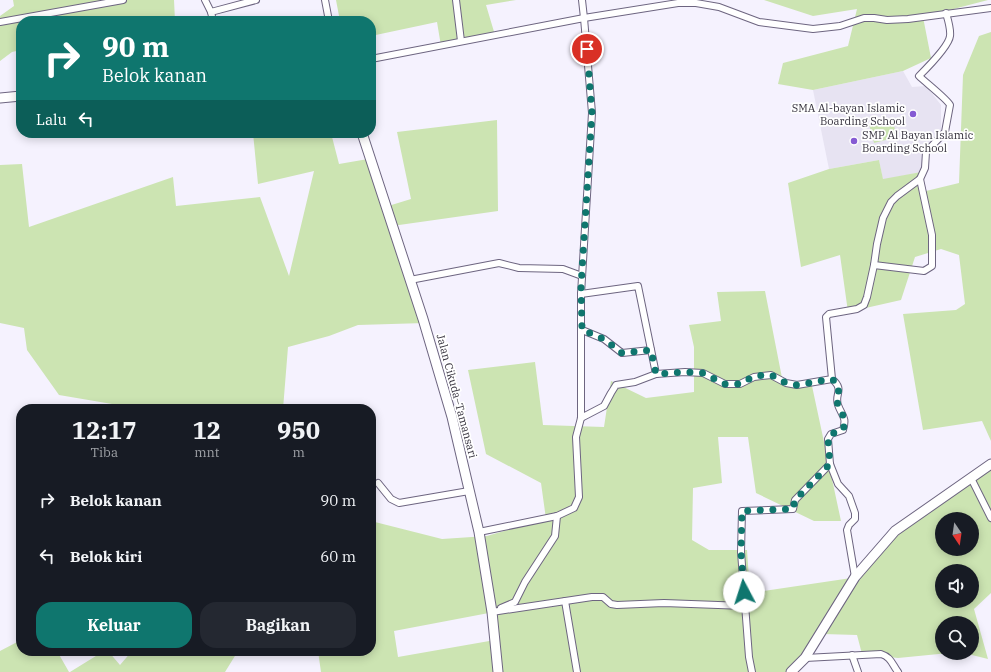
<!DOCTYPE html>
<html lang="id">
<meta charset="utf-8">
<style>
body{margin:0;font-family:"IBM Plex Serif",serif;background:#242831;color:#f1f3f6;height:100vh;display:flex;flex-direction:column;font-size:15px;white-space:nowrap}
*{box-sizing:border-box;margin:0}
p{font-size:13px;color:#9ea1a6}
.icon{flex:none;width:22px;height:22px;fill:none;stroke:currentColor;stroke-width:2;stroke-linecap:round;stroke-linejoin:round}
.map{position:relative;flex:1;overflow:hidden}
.side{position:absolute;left:16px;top:404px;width:360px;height:252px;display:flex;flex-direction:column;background:#171b24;border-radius:16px;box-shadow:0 2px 10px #0003}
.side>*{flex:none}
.guide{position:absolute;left:16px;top:16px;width:360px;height:122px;border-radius:16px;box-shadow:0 2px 10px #0003;background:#0f766e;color:#fff;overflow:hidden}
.needle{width:26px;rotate:167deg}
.tools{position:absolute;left:935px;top:512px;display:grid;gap:8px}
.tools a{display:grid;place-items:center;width:44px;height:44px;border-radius:50%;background:#171b24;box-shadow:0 2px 10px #0003;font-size:20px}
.pin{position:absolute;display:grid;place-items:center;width:34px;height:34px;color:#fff;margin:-17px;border:2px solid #fff;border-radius:50%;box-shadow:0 1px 4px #0007}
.me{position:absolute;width:44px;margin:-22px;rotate:355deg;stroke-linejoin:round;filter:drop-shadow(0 0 3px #0008)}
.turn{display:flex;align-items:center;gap:14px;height:84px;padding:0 20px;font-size:18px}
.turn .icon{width:52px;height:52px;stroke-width:2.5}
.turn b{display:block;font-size:28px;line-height:34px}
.then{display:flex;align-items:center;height:38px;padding:0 20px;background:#0003;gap:8px;font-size:15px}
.eta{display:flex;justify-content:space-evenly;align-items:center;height:68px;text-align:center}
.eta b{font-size:24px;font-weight:800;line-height:28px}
.primary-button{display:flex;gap:8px;margin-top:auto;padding:8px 20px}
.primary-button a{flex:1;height:46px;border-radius:16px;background:#0f766e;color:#fff;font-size:16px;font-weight:800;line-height:46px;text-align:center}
.primary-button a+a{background:#242831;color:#f1f3f6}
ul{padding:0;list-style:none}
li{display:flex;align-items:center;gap:12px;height:56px;padding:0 20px}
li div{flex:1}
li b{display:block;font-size:15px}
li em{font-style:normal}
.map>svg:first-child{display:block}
</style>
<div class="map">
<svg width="991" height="672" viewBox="0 0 991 672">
<rect width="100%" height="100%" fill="#f5f2fe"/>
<!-- built -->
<polygon fill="#e7e3f2" points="903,71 912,87 926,86 941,105 941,133 924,146 921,172 883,180 879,160 829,169 813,90"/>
<!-- green -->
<g fill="#cce4b2" fill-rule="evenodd">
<polygon points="13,0 174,0 175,21 21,21 21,50 12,52 0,61 0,16 14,6"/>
<polygon points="336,0 516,0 486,5 495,35 441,46 437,22 371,36 371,21 340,21"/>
<polygon points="764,0 988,0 923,17 931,58 903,71 813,90 778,84 783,63 848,46 857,9 813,16"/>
<polygon points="991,32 991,441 982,421 923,430 903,314 956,310 965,304 959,255 941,249 915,257 901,300 848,312 840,255 801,267 788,183 829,169 879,160 883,179 921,172 926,191 959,183 963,75 979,36"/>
<polygon points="892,118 897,137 874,143 869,124"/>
<polygon points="497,120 498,211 392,226 425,323 358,325 329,336 288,347 283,409 121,409 118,405 59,395 27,350 24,328 0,323 0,165 22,164 29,227 173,177 176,206 260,197 289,276 314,171 258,184 253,133 331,133 339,164 368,159 385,207 411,199 397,132"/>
<path d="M765,291L783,383L812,386L841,521H814L756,493L748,437H718L722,483L693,488L692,540L709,550H747L750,593L858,577L898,528L991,463V593L974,609L988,659L964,653H972V623H942V653H949L898,658L862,654L857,635L823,634L793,672H321L318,651H371V521L442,539L487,536L546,519L541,483L486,454L468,370L535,362L543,425L604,427L611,381L646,398L694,392V347L689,325L721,321L717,292ZM942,519H972V549H942ZM942,571H972V601H942ZM494,612L495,640L398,657L394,631Z"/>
<polygon points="21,640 21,651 57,651 69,672 0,672 0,651"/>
<polygon points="104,651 108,651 120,665 132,651 238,651 225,672 70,672"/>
</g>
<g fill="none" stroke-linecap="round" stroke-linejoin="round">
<!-- street casing -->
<g stroke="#6d6580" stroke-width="8">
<g id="street">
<polyline points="205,0 211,12 213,21"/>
<polyline points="325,0 329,21"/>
<polyline points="456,0 461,41"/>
<polyline points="211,12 256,0"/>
<polyline points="0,22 123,0"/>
<polyline points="371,59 584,18 678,3 696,3 719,7 759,22 813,29 840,26 864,18 874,18 887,20 908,19 991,8"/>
<polyline points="874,265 924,271 932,266 932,235 920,179"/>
<polyline points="410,280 499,263 519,268 563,269 582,276"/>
<polyline points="581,294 638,286 656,374"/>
<polyline points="582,330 604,339 622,353 651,350"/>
<polyline points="581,418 604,406 611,393 616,385 635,382 656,374 685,372 703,373 725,384 740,384 754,377 771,375 786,383 797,385 832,379"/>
<polyline points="971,478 991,518"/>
<polyline points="378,483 391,499 399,503 469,491"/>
<polyline points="479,532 557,516 574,508 579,497 576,437 581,418 581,294 592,113 584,18 582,0"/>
<path d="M855,577L847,530L849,525L855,519V513L849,496L838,484L830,464L828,439L831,434L843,430C847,417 842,416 838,405C834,394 845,390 832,379L826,317L829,314L857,309L864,305L867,297L874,265L877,244L883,218L891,202L897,196L920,179L925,168L926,152L945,132L950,105C948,100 925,82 919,76C927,68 949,46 950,36C951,29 948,20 946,13"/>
<polyline points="565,601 577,672"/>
<polyline points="501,608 515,602 525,582 555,536 557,516"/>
<polyline points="492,612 592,597 603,597 611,604 617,605 664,603 745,606"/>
<polyline points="852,655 858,672"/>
<path d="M805,658L881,654C891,657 892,664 898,672"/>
<polyline points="752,672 749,657 741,552 742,511 793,509 795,500 830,464"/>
</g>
</g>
<!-- secondary casing -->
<g stroke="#6d6580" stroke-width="11">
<g id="secondary">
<polyline points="0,98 21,96"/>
<polyline points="362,133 423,319 452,417 479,532 492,612 498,672"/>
<polyline points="791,672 805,658 855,577 895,531 991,464"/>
</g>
</g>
<!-- street -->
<use href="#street" stroke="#fff" stroke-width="6"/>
<!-- secondary -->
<use href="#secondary" stroke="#fff" stroke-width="9"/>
</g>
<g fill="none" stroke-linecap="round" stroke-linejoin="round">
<!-- route -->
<path stroke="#0f766e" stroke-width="7" stroke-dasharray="0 12.6" d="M587,49L592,113L581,286L582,330L604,339L622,353L651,350L656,374L685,372L703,373L725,384H740L754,376L771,375L786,383L797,385L832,379C845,390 834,394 838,405C842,416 847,417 843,430L831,434L828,439L830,464L795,500L793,509L742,511L741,552L744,592"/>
</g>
<!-- markers -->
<g fill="#855ad3" stroke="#fff" stroke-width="1.5">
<circle cx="913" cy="114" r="4"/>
<circle cx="854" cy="141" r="4"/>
</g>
<g text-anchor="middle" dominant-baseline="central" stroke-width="3.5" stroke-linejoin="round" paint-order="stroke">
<!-- poi labels -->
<g font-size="11" fill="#36323e" stroke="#fff" text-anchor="end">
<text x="905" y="108">SMA Al-bayan Islamic<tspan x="905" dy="13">Boarding School</tspan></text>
<text x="862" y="135" text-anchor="start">SMP Al Bayan Islamic<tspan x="862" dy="13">Boarding School</tspan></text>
</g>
<!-- street labels -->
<g font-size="11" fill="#36323e" stroke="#fff">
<text transform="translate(457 396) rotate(75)">Jalan Cikuda–Tamansari</text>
</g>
</g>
</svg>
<div class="tools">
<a><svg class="needle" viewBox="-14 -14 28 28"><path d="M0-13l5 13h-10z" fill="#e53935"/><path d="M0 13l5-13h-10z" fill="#9ea1a6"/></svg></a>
<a><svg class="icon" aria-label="sound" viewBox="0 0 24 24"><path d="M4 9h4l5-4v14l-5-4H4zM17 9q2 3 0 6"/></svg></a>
<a><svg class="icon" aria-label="search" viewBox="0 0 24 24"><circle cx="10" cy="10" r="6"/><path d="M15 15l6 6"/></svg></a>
</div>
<div class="pin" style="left:587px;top:49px;background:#d93025"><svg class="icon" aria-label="arrive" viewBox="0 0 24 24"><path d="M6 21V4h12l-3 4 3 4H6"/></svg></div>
<svg class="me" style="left:744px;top:592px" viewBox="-20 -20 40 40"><circle r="19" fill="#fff"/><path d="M0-13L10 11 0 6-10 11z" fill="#0f766e"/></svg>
<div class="guide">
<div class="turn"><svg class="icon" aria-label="right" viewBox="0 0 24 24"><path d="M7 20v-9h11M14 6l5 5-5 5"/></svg><div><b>90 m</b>Belok kanan</div></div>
<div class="then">Lalu<svg class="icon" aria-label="left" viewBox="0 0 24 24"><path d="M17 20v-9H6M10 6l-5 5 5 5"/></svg></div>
</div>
<section class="side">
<div class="eta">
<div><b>12:17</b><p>Tiba</p></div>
<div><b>12</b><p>mnt</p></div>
<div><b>950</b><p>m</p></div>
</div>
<ul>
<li><svg class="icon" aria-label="right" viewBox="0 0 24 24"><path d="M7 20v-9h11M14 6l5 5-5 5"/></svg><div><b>Belok kanan</b></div><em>90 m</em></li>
<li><svg class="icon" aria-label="left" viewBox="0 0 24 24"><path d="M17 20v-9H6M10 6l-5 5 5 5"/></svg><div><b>Belok kiri</b></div><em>60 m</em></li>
</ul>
<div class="primary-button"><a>Keluar</a><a>Bagikan</a></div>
</section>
</div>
